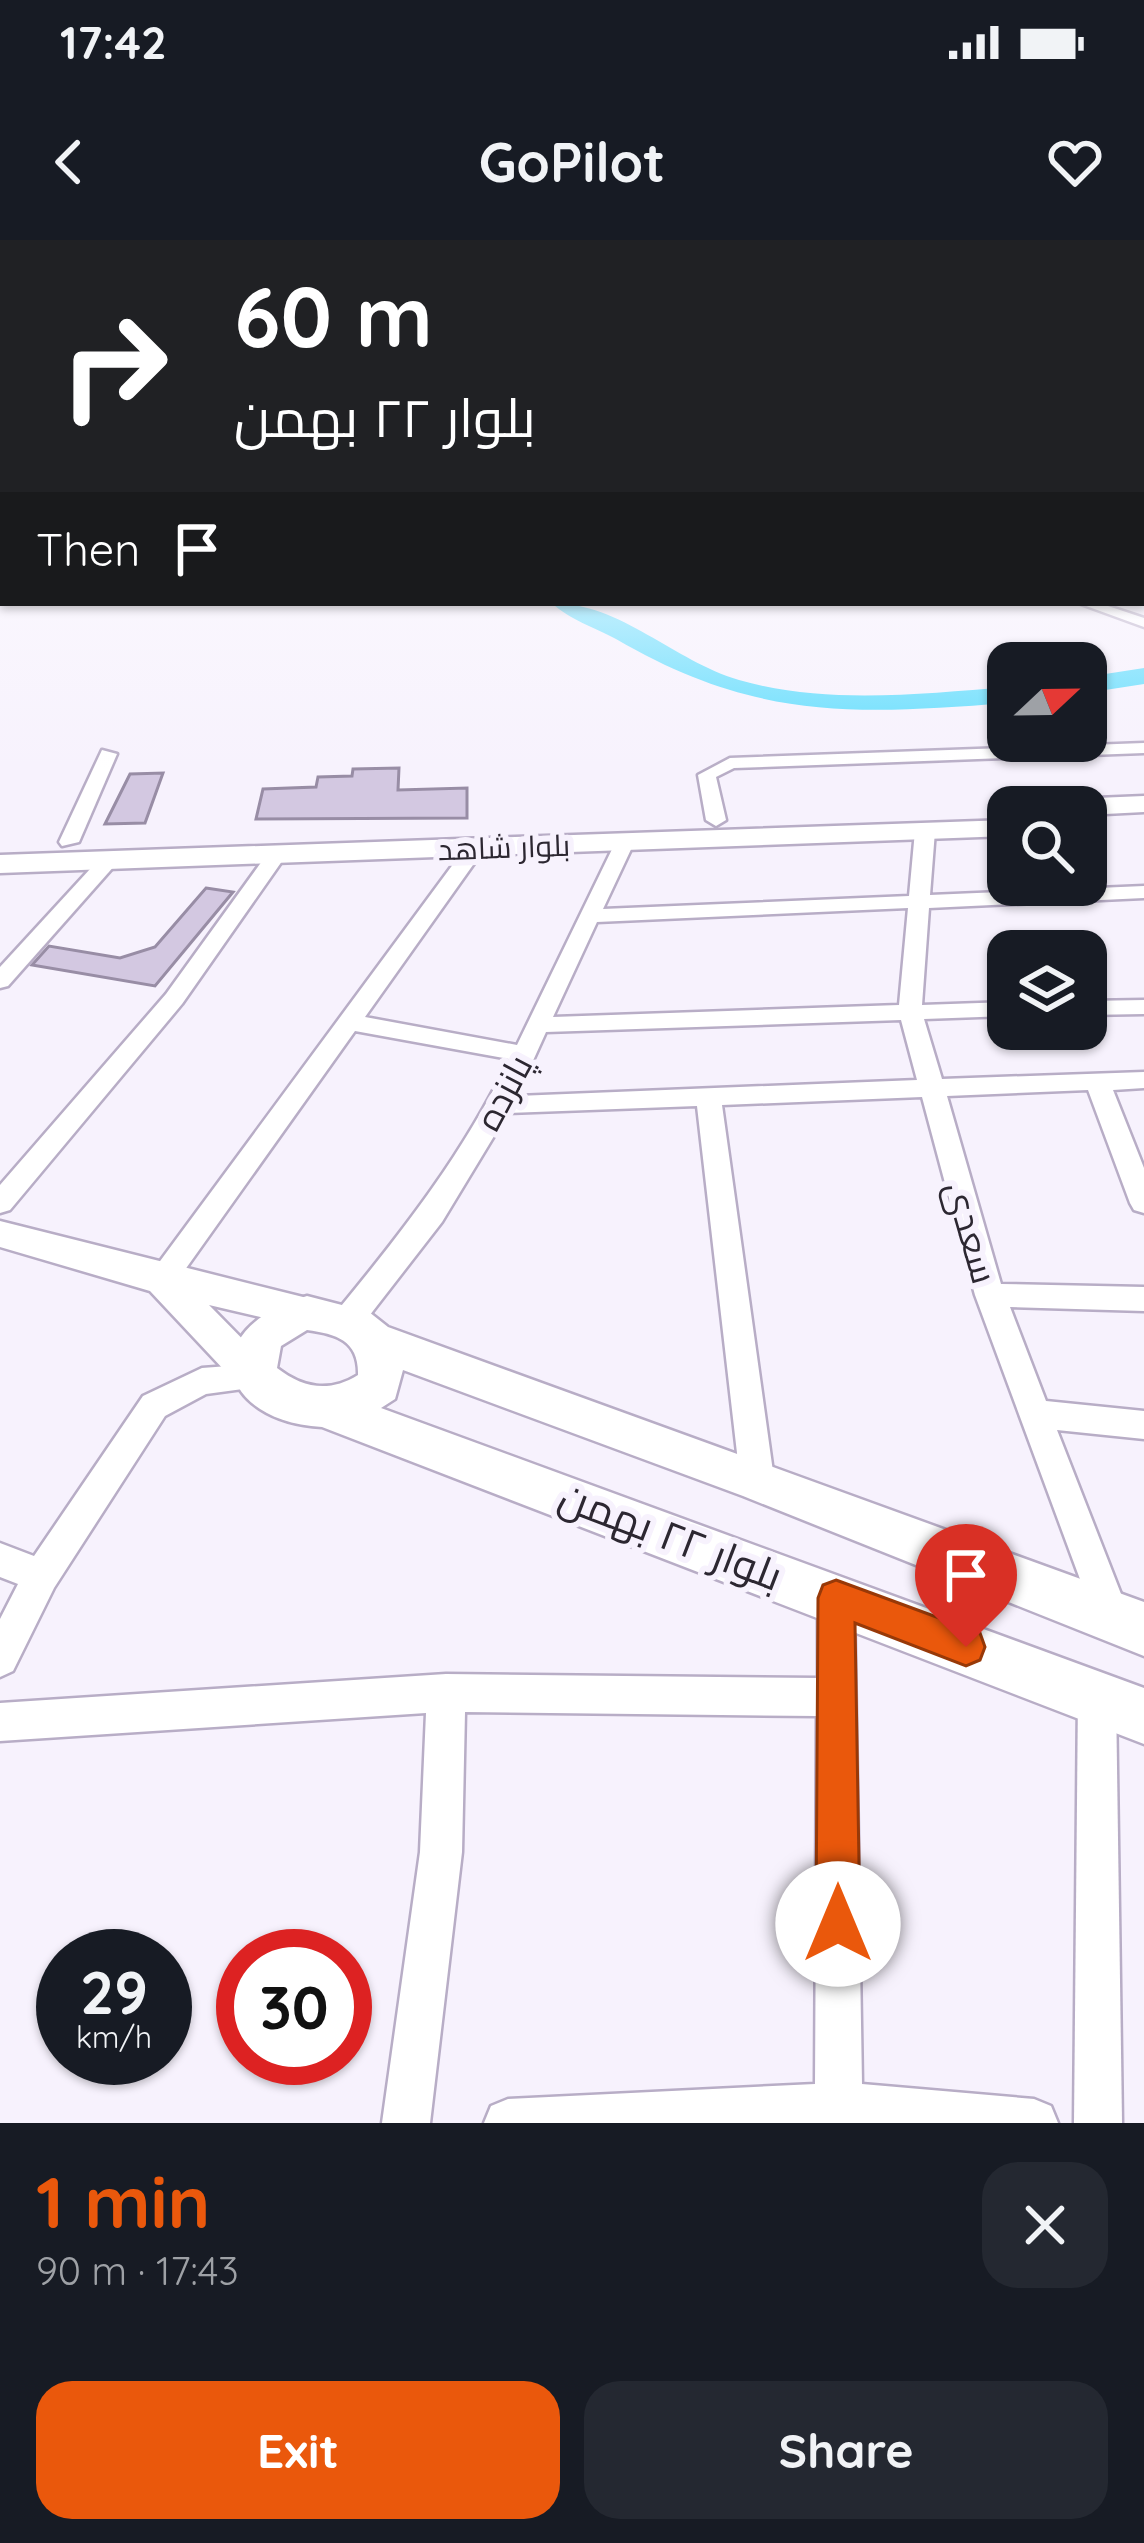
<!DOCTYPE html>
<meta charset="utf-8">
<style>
body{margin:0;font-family:Quicksand,Cairo,sans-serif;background:#242831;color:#f1f3f6;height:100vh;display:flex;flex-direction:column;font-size:45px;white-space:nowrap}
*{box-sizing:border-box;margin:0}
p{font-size:39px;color:#9ea1a6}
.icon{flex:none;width:66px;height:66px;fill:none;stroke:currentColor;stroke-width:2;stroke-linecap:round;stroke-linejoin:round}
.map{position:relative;height:1883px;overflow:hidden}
.panel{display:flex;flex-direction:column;background:#171b24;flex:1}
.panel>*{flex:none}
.guide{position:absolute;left:0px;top:0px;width:1146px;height:366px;box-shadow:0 3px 9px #0004;background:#202124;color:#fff;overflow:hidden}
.needle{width:78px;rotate:68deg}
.controls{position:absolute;left:987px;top:402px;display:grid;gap:24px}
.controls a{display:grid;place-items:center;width:120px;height:120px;border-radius:24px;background:#171b24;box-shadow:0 3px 9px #0004;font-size:60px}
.speed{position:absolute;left:36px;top:1689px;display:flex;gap:24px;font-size:60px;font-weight:700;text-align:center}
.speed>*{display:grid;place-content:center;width:156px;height:156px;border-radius:50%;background:#171b24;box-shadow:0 3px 9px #0004;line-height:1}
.speed small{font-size:30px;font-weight:400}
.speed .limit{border:18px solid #d22;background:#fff;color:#111}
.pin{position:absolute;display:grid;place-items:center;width:102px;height:102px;color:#fff;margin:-123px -51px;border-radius:50% 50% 50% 0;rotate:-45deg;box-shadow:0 0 12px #0007}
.pin .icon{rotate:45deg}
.me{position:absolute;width:132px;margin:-66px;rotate:0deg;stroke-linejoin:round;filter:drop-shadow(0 0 9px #0008)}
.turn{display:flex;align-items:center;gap:42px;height:252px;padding:0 36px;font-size:54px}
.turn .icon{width:156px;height:156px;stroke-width:2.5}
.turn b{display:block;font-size:84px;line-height:102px}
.then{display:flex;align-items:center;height:114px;padding:0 36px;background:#0003;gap:24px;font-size:45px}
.round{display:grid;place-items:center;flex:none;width:126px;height:126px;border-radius:36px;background:#242831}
.overview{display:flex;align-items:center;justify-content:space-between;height:204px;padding:0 36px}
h1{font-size:72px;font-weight:800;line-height:90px;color:#ea580c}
.button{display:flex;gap:24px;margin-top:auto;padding:24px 36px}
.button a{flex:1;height:138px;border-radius:36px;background:#ea580c;color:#fff;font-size:48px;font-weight:800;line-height:138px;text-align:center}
.button a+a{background:#242831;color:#f1f3f6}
.status{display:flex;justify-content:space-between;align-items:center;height:84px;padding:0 60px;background:#171b24;direction:ltr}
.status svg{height:33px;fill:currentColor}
header{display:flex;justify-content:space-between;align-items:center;height:156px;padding:0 36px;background:#171b24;font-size:54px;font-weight:800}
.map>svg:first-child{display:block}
</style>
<div class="status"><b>17:42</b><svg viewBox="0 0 49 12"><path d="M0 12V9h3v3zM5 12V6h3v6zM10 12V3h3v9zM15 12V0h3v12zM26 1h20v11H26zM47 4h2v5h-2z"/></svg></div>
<header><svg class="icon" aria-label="back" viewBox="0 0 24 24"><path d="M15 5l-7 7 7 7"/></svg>GoPilot<svg class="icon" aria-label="heart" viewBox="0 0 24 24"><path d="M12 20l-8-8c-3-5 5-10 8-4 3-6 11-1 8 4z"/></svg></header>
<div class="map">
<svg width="1144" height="1883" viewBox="0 0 1144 1883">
<rect width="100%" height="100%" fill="#f7f2fd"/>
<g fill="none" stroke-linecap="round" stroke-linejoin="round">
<!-- river -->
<g fill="#5bdcfd" fill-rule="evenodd">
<rect x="0" y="286" width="3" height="12"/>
<path d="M552,363C621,363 674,421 739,440C825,465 920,454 1008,447V463C853,475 755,480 616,399C596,388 568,379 552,363Z"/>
<polygon points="1144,428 1144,444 1086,453 1086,437"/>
</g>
</g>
<!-- building -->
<g fill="#d3c8e1" stroke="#988da5" stroke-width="3">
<polygon points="399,528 398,550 467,548 467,578 256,579 263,549 316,547 318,537 352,536 353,529"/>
<polygon points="163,533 145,583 105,584 130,534"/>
<polygon points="206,648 233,652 155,746 32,725 49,706 120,718 155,707"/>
</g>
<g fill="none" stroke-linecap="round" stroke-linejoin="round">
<!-- minor casing -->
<g stroke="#b8adc6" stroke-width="5">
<g id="minor">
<rect x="0" y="268" width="3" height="8"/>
<polygon points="1078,363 1099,363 1144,378 1144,387"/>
<polygon points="1144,503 1144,513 734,528 716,537 726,580 716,586 706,580 698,535 730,518"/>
<polygon points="102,510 117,514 79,602 62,606 59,602"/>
<path d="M925,585L935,591L930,655L1144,646V658L929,668L922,765L1008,762V776L924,779L942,839L1144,832V848L1113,850L1144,928V973L1134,970L1130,963L1088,850L947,856L1001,1044L1144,1047V1071L1010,1067L1046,1161L1144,1171V1199L1057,1190L1130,1377L1125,1390L1112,1395L1099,1390L1094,1377L975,1055L922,857L722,865L774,1239L769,1250L757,1254L745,1250L740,1239L697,866L508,873L442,982L359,1089L348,1092L337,1089L333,1080L337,1071C403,991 464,913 509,819L355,791L172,1048L162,1052L152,1048L147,1040L152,1032L468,604L485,608L365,777L517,805L617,599L634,603L603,669L909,656L915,591ZM908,668L899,765L553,777L597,682ZM901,780L917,840L517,856L546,792Z"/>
<polygon points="277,608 287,614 182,764 10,970 0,973 0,945 166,754 270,610"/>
<polygon points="109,614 119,620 116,624 8,746 0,748 0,727 102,616"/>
<polygon points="1144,760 1144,774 1086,775 1086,761"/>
<polygon points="255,1124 266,1128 271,1137 266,1146 206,1154 165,1176 54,1348 13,1431 0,1437 0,1379 18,1344 0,1337 0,1303 34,1316 143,1156 202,1128"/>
<polygon points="836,1339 849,1344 854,1357 862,1844 1034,1859 1051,1866 1058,1883 484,1883 491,1866 508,1859 815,1844 817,1476 465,1472 462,1612 430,1883 382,1883 420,1612 426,1473 0,1501 0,1463 446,1434 818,1438 818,1357 823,1344"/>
<polygon points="1097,1437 1111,1442 1116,1456 1122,1883 1074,1883 1078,1456 1083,1442"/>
</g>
</g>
<!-- tertiary casing -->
<g stroke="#b8adc6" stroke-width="5">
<polygon id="tertiary" points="0,981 307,1058 320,1063 325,1073 320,1083 307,1088 209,1065 269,1126 274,1137 269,1148 255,1153 241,1148 150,1051 0,1007"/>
</g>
<!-- secondary casing -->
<g stroke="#b8adc6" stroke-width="5">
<g id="secondary">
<polygon points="1144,556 1144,572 1086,575 1086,567 1058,567 1072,559"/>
<polygon points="1008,580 1008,596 0,633 0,615"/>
<path d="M307,1056L369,1072L388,1087L1144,1362V1416L743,1256L403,1130L395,1159L381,1168L1144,1448V1504L322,1187C217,1181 194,1089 307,1056ZM307,1090C337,1094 359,1101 358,1135C329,1153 303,1148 277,1128L281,1106Z"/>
</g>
</g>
<!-- primary casing -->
<g stroke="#b8adc6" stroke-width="4">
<rect id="primary" x="1143" y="307" width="1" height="12"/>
</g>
<!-- minor -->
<use href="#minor" fill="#fff" fill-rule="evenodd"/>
<!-- tertiary -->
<use href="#tertiary" fill="#fff" fill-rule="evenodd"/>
<!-- secondary -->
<use href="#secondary" fill="#fff" fill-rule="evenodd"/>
<!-- primary -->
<use href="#primary" fill="#fff" fill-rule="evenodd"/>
</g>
<!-- sky -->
<linearGradient id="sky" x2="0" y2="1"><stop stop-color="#6fc4f0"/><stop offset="0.5" stop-color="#fbf9fe"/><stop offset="1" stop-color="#fbf9fe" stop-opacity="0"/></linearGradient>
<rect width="1144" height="531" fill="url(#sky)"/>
<!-- route -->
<polygon fill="#ea580c" stroke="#983908" stroke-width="3" points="836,1340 980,1393 985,1407 980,1420 966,1426 855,1383 860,1684 853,1699 838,1706 822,1699 816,1684 818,1358 823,1345"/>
<g text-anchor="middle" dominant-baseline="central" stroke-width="12" stroke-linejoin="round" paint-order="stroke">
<!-- far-street labels -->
<g font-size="30" fill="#2c2731" stroke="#f7f2fd">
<text transform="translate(504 607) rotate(-2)">بلوار شاهد</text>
</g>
<!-- street labels -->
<g font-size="36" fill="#2c2731" stroke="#f7f2fd">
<text transform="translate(503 852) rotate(-62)">پانزده</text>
<text transform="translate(972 992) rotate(74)">سعدی</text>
</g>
<!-- near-street labels -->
<g font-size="42" fill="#2c2731" stroke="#f7f2fd">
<text transform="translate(671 1295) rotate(21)">بلوار ۲۲ بهمن</text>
</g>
</g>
</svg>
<div class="controls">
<a><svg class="needle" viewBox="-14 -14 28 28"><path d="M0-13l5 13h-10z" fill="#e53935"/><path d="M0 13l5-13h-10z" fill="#9ea1a6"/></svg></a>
<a><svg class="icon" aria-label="search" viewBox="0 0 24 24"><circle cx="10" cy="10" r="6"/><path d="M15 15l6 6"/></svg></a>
<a><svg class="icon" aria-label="layers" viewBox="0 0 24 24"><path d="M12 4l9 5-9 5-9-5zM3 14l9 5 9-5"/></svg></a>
</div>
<div class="speed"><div>29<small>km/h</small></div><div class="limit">30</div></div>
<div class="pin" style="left:966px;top:1407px;background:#d93025"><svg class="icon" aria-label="arrive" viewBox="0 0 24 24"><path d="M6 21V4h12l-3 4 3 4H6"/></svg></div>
<svg class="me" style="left:838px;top:1684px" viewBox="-20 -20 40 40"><circle r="19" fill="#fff"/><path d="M0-13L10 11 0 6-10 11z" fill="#ea580c"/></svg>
<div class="guide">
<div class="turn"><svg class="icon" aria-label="right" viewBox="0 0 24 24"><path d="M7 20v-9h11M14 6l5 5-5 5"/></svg><div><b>60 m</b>بلوار ۲۲ بهمن</div></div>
<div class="then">Then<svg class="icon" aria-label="arrive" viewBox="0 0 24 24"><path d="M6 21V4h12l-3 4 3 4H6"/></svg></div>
</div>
</div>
<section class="panel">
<div class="overview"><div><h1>1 min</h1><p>90 m · 17:43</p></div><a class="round"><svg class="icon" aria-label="close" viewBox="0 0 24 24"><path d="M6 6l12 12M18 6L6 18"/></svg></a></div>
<div class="button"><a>Exit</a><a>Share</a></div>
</section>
